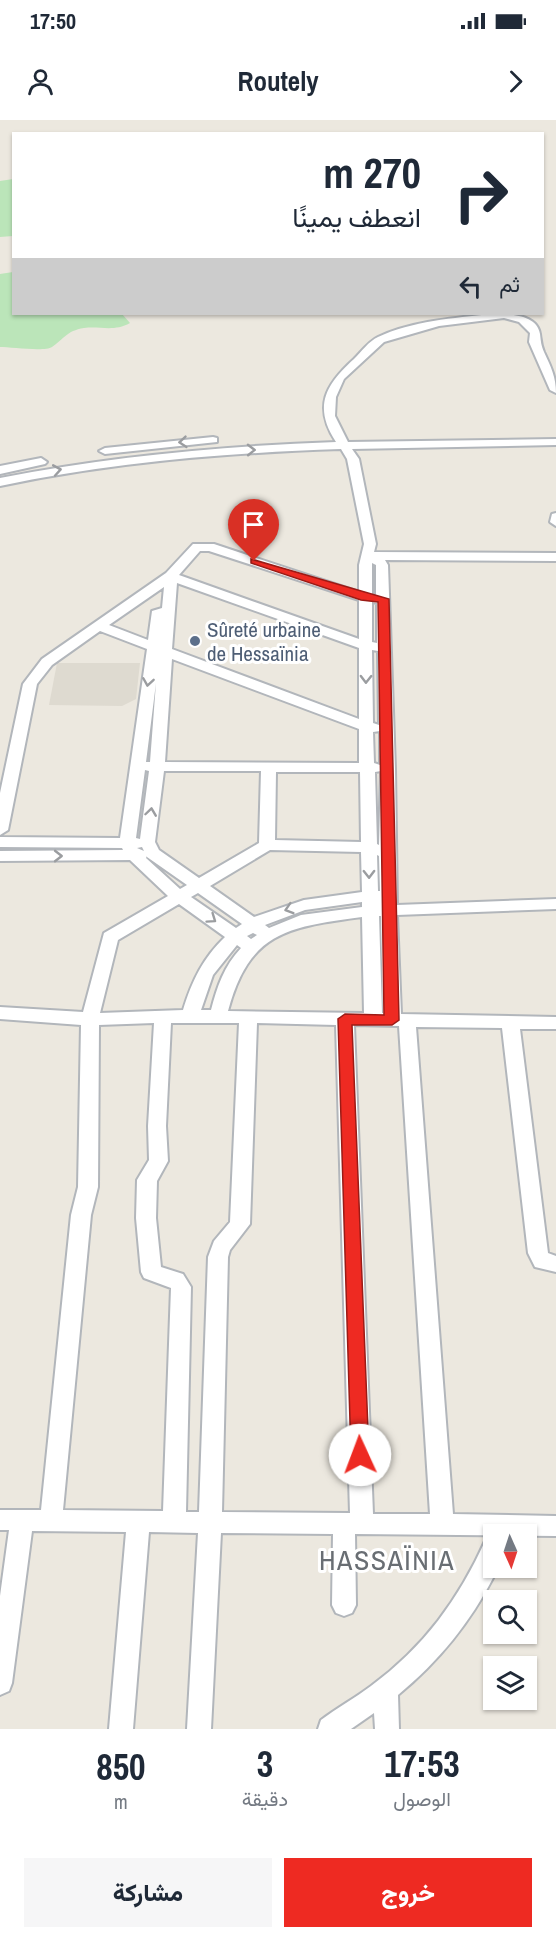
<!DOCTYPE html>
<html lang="ar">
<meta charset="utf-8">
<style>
body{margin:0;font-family:"Archivo Narrow",Vazirmatn,sans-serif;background:#f6f6f7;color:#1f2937;direction:rtl;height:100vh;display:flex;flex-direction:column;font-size:22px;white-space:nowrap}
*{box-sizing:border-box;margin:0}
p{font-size:20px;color:#747a83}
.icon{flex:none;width:33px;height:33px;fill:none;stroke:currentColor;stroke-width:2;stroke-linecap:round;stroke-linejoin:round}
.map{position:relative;height:1609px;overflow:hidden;direction:ltr}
.drawer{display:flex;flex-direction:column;background:#fff;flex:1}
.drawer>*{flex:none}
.guide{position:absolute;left:12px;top:12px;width:532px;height:183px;border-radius:0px;box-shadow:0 2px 4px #0004;direction:rtl;background:#fff;color:#1f2937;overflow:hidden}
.needle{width:39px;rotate:177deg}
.controls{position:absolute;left:483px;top:1404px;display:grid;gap:12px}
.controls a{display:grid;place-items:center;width:54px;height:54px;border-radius:0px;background:#fff;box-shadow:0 2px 4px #0004;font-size:30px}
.pin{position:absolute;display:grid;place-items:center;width:51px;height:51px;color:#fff;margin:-62px -26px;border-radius:50% 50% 50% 0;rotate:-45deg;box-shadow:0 0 6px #0007}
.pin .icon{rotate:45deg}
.me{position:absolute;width:66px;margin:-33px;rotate:358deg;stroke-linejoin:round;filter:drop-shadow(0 0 4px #0008)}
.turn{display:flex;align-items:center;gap:21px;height:126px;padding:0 24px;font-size:27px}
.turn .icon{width:78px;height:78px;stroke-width:2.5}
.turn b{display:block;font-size:42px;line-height:51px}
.then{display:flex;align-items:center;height:57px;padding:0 24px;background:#0003;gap:12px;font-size:22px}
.eta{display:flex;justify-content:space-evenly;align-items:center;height:102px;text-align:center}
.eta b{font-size:36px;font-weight:800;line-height:42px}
.cta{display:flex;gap:12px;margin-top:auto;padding:12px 24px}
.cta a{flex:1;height:69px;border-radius:0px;background:#ee2a22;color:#fff;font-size:24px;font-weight:800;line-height:69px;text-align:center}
.cta a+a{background:#f6f6f7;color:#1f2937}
.status{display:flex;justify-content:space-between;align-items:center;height:42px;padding:0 30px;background:#fff;direction:ltr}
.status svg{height:16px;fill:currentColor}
header{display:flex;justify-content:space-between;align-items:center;height:78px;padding:0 24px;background:#fff;font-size:27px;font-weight:800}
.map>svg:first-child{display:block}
</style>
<div class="status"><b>17:50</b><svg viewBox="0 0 49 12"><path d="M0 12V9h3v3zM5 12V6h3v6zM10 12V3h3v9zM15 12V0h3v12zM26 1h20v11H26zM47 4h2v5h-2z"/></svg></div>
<header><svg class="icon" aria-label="forward" viewBox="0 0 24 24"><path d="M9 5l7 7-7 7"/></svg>Routely<svg class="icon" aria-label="person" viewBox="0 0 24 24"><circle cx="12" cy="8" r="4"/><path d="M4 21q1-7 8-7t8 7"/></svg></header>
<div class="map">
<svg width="556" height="1609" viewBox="0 0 556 1609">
<rect width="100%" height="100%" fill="#ece8df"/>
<!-- education -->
<polygon fill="#dedad0" points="57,543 140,543 136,579 122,586 49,585"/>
<!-- green -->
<g fill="#bbe5b9">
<polygon points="13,59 13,116 0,117 0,61"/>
<path d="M13,152L14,194H122L130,203C114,212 101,206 84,208C66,211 64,219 52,227C45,232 10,227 0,227V154Z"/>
</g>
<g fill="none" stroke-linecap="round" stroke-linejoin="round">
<!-- minor casing -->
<g stroke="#b2b6bb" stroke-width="4">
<g id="minor">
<path d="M491,194C506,194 537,193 540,214C541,222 541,225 544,232C551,247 556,257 556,273L550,270L529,222L530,213L519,202L504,198L439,206L384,222L344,259L336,277L335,296L348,322L556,319V325L352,329L359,339L376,424L374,432L556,433V441L385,440L388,445L395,649L397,785L556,779V789L397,795L401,894L556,897V909H520L548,1133L556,1136V1152L535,1147L528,1133L502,908L416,907L453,1394L556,1396V1416L355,1414L356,1485L352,1493L344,1496L336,1493L332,1485L333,1414L221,1413L211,1609H187L198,1413L149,1412L133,1609H109L126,1412L32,1411L12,1563L9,1571L0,1575V1476L9,1410H0V1390H41L71,1095L78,1067L81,905L0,899V887L83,892L104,813L168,776L130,740L0,741V731L123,730L122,728L0,727V717L120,718L147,529L100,511L52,545L37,564L8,710L0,715V673L23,564L42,539L166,453L193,424H214L359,472V445L364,424L347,339L341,329C225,333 113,342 0,366V358C112,336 223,326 336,322C313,287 325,265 354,239C361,232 369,221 378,217C412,201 454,198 491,194ZM200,431H209L359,480V519L179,455ZM372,443L376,445V475L372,474ZM177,463L359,528V599L172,529ZM164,467L162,488L152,491L148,520L109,505ZM372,482L377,483V523L372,522ZM372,530L378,531L379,605L373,603ZM172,539L359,609V643L165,642ZM156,563L150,642H146ZM380,611V645L374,643L373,612ZM145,650L149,651L140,719L136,718ZM164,651H261L259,723L199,758L159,730L155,722ZM381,651L379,725L377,724L375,652ZM276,652H360L361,722L275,720ZM142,727L144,731L137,728ZM270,730L361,732L362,772L304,780L254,797L210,766ZM377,735L379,736L380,771H378ZM147,736V737L187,765L180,769L146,738ZM198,773L242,804L236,808L191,777ZM362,782V787L301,795L269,808L265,805L305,790ZM179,784L225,817C203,838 192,861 183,890L100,893L118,820ZM379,796H381L383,893H382ZM362,797L364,893L228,891C249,811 289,807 362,797ZM253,813L257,815L251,819L247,816ZM237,825L241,828C224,846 217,867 211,890H201L213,855ZM154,903L148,1006L149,1040L137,1060L136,1098L141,1152L144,1158L171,1168L163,1391L63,1390L91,1095L98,1067L99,905ZM171,903H239L230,1102L214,1121L208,1137L199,1392H186L191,1167L183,1154L161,1147L156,1098L157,1061L168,1041L166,1006ZM257,903L336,905L350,1393L222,1392L228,1137L230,1130L250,1104ZM354,905L399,906L430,1394H373Z"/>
<polygon points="213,317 217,318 217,322 105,334 99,331 105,328"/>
<polygon points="41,338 47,342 45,344 0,354 0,346"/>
<polygon points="556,393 556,406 550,402 552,394"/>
<path d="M494,1417V1448H497L494,1456C470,1503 439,1541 398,1575L399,1609H375L374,1593L351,1609H318L321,1600C337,1588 355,1578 371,1566C424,1527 459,1479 486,1419Z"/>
</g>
</g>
<!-- minor -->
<use href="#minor" fill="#fff" fill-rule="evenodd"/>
</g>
<!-- one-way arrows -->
<defs><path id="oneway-chevron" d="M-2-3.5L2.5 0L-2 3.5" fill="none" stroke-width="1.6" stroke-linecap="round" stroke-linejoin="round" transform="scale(1.5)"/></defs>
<g stroke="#9b9da0">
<use href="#oneway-chevron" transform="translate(183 322) rotate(175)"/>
<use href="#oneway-chevron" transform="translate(251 330) rotate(-1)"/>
<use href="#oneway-chevron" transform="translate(57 350) rotate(-10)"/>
<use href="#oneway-chevron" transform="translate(366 559) rotate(91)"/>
<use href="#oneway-chevron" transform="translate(148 562) rotate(99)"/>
<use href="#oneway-chevron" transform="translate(151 692) rotate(-82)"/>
<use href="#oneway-chevron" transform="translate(58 736)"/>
<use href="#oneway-chevron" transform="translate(369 754) rotate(89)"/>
<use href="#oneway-chevron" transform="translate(289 789) rotate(163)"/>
<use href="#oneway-chevron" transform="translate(212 799) rotate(35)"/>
</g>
<!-- route -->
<polygon fill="#ee2a22" stroke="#9b1b16" stroke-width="1.5" points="251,439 389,479 399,900 392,905 352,905 369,1335 366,1341 360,1343 353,1341 351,1335 338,899 345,894 384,895 378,482 361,480 251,443"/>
<!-- markers -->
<circle fill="#5c6f8a" stroke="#fff" stroke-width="2" cx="195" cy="521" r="6"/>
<g text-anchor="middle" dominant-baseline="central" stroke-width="6" stroke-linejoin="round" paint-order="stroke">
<!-- service labels -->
<g font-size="21" fill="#4e5e75" stroke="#fff" text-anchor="start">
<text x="207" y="509">Sûreté urbaine<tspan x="207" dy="24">de Hessaïnia</tspan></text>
</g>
<!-- near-quarter labels -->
<g font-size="28" letter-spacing="1.5" fill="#696e73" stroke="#fff">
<text x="387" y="1440">HASSAÏNIA</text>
</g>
</g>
</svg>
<div class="controls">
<a><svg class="needle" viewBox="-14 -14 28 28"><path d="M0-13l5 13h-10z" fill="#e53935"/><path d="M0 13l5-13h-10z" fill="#747a83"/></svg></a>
<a><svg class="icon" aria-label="search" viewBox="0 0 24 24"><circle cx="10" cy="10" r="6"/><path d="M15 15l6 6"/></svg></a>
<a><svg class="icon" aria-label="layers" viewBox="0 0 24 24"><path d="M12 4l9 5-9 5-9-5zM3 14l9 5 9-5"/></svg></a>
</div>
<div class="pin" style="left:254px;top:441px;background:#d93025"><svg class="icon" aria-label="arrive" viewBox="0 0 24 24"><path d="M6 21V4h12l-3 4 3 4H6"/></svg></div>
<svg class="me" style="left:360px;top:1335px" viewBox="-20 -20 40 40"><circle r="19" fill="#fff"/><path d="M0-13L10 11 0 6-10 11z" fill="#ee2a22"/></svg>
<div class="guide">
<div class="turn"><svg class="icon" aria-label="right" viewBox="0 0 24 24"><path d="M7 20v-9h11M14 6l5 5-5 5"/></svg><div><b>270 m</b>انعطف يمينًا</div></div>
<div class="then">ثم<svg class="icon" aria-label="left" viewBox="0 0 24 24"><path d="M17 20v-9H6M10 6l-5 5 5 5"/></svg></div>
</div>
</div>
<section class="drawer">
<div class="eta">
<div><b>17:53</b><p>الوصول</p></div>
<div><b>3</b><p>دقيقة</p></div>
<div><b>850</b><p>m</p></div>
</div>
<div class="cta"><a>خروج</a><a>مشاركة</a></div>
</section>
